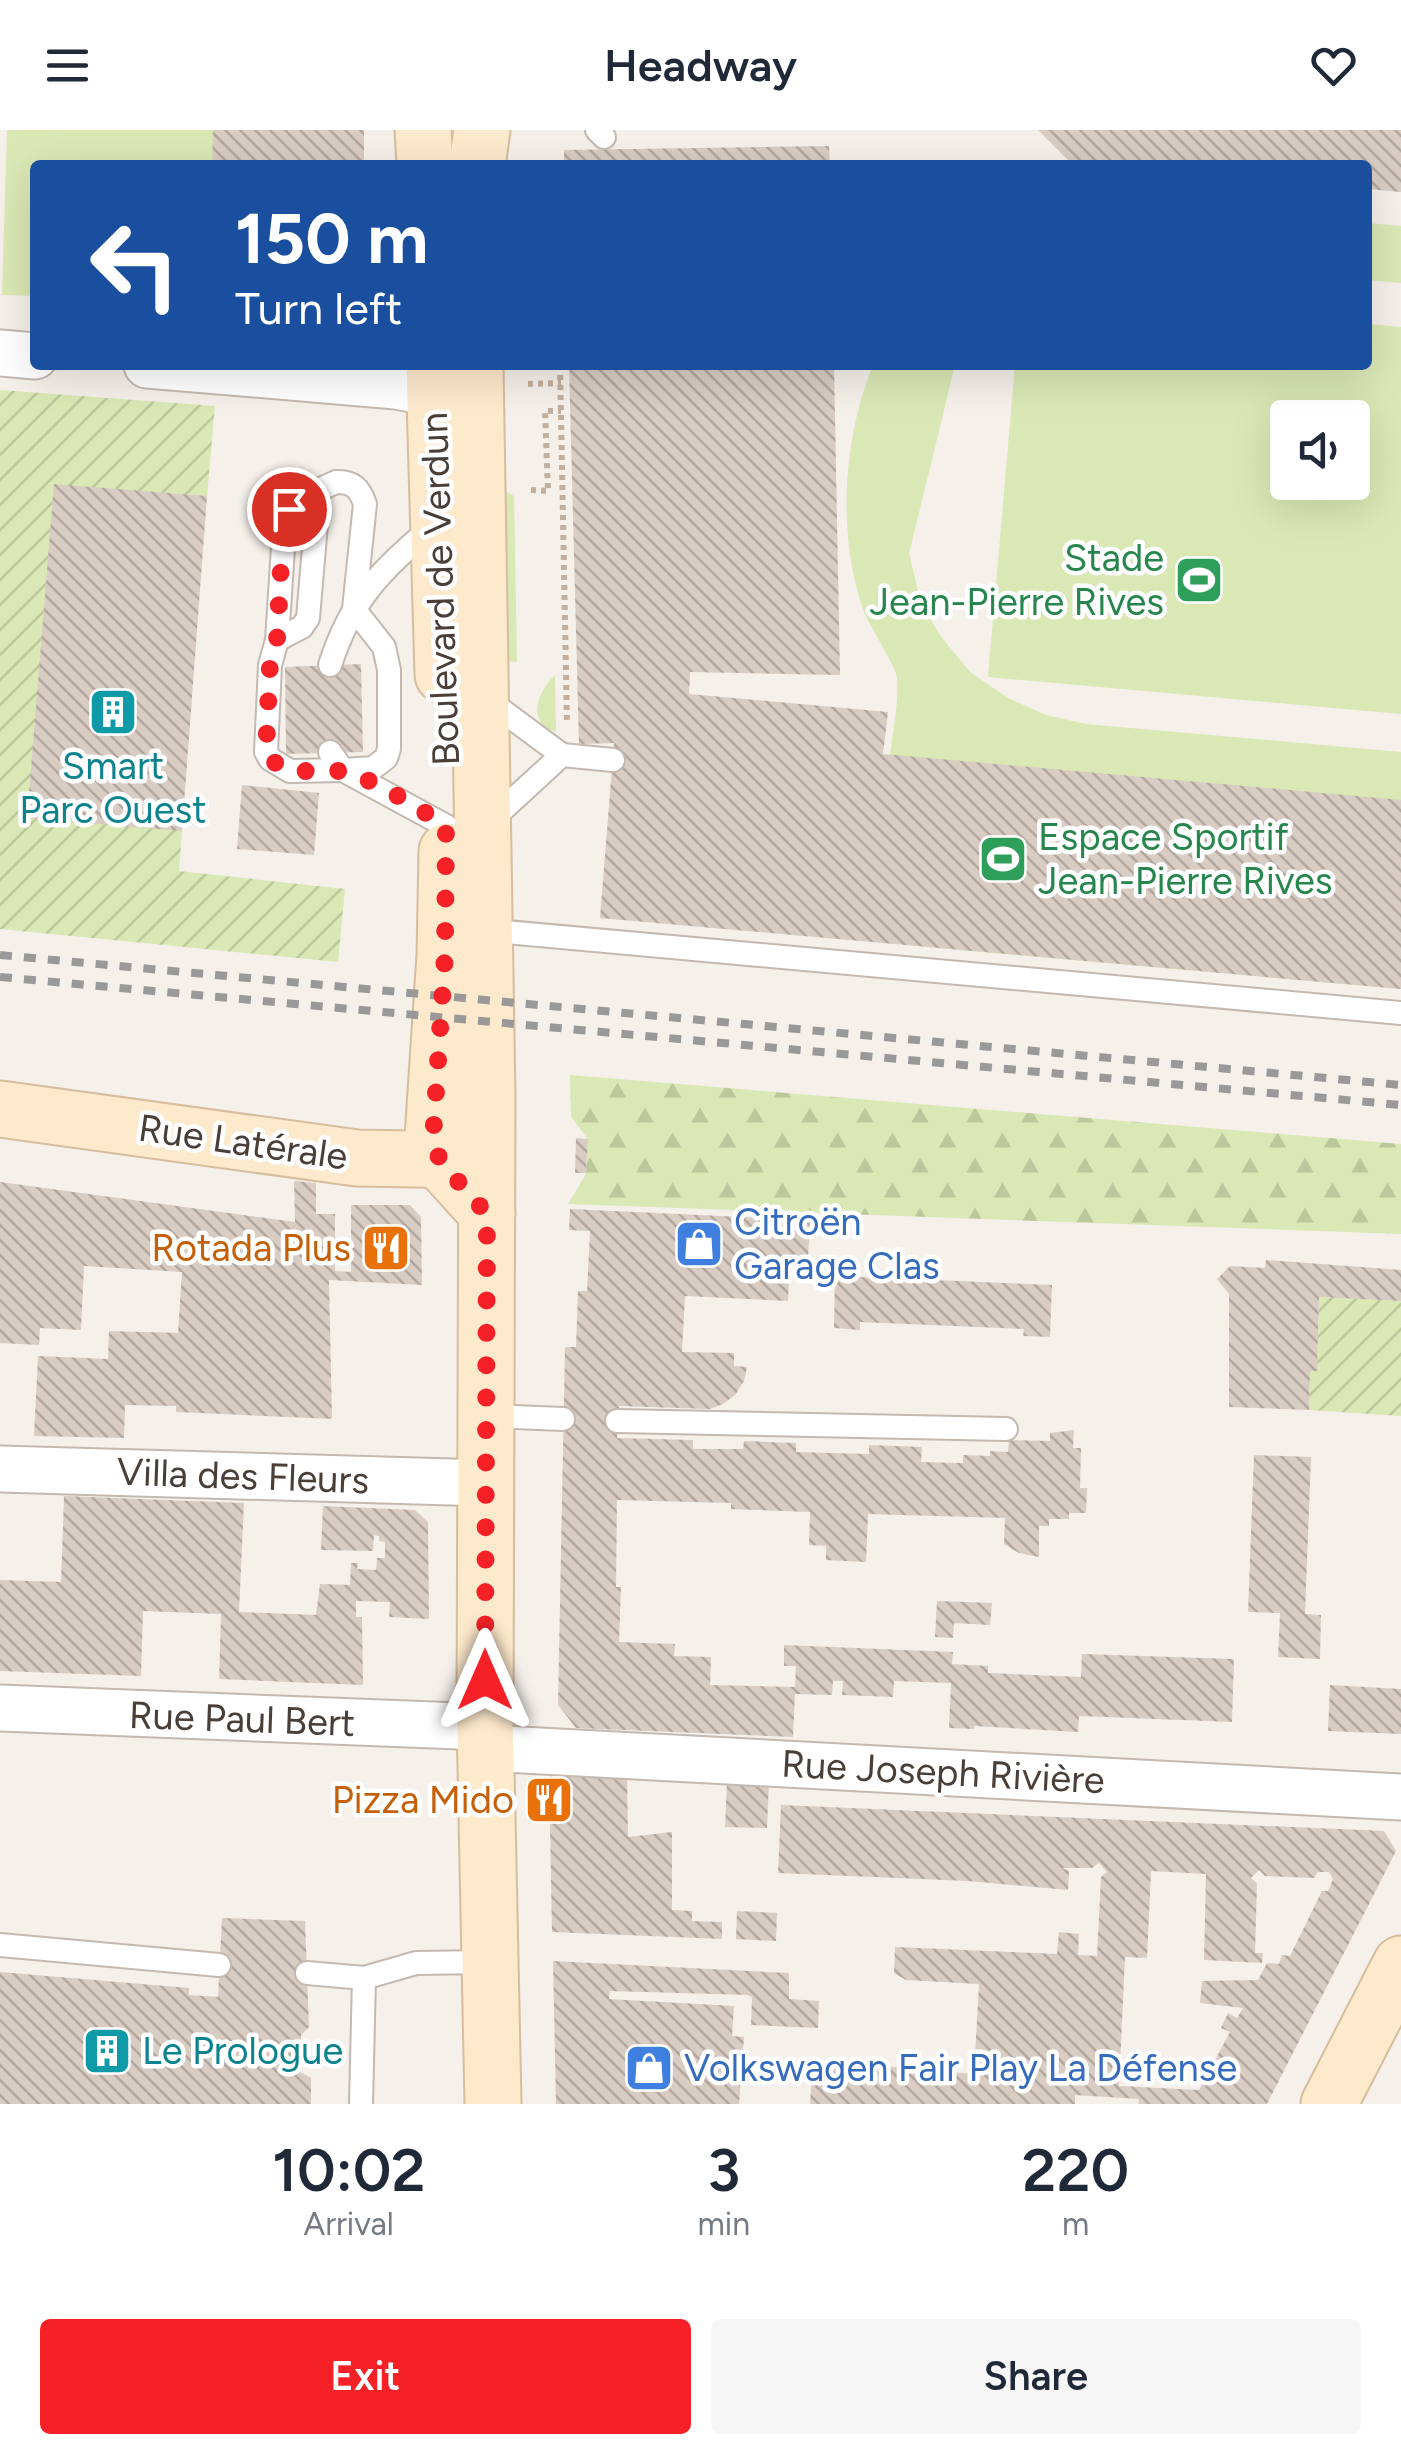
<!DOCTYPE html>
<meta charset="utf-8">
<style>
body{margin:0;font-family:Figtree,sans-serif;background:#f6f6f7;color:#1f2937;height:100vh;display:flex;flex-direction:column;font-size:38px;white-space:nowrap}
*{box-sizing:border-box;margin:0}
p{font-size:32px;color:#747a83}
.icon{flex:none;width:55px;height:55px;fill:none;stroke:currentColor;stroke-width:2;stroke-linecap:round;stroke-linejoin:round}
.map{position:relative;height:1974px;overflow:hidden}
.drawer{display:flex;flex-direction:column;background:#fff;flex:1}
.drawer>*{flex:none}
.banner{position:absolute;left:30px;top:30px;width:1342px;height:210px;border-radius:10px;box-shadow:0 10px 40px #0002;background:#1a4fa0;color:#fff;overflow:hidden}
.buttons{position:absolute;left:1270px;top:270px;display:grid;gap:20px}
.buttons a{display:grid;place-items:center;width:100px;height:100px;border-radius:10px;background:#fff;box-shadow:0 10px 40px #0002;font-size:50px}
.pin{position:absolute;display:grid;place-items:center;width:85px;height:85px;color:#fff;margin:-42px;border:5px solid #fff;border-radius:50%;box-shadow:0 2px 10px #0007}
.me{position:absolute;width:110px;margin:-55px;rotate:0deg;stroke-linejoin:round;filter:drop-shadow(0 0 8px #0008)}
.turn{display:flex;align-items:center;gap:35px;height:210px;padding:0 40px;font-size:45px}
.turn .icon{width:130px;height:130px;stroke-width:2.5}
.turn b{display:block;font-size:70px;line-height:85px}
.eta{display:flex;justify-content:space-evenly;align-items:center;height:170px;text-align:center}
.eta b{font-size:60px;font-weight:600;line-height:70px}
.button{display:flex;gap:20px;margin-top:auto;padding:20px 40px}
.button a{flex:1;height:115px;border-radius:10px;background:#f52127;color:#fff;font-size:40px;font-weight:600;line-height:115px;text-align:center}
.button a+a{background:#f6f6f7;color:#1f2937}
header{display:flex;justify-content:space-between;align-items:center;height:130px;padding:0 40px;background:#fff;font-size:45px;font-weight:600}
.map>svg:first-child{display:block}
</style>
<header><svg class="icon" aria-label="menu" viewBox="0 0 24 24"><path d="M4 6h16M4 12h16M4 18h16"/></svg>Headway<svg class="icon" aria-label="heart" viewBox="0 0 24 24"><path d="M12 20l-8-8c-3-5 5-10 8-4 3-6 11-1 8 4z"/></svg></header>
<div class="map">
<svg width="1401" height="1974" viewBox="0 0 1401 1974">
<defs>
<pattern id="forest-firs" width="22" height="20" patternUnits="userSpaceOnUse" patternTransform="scale(2.5)"><rect width="22" height="20" fill="#d9e8b4"/><path d="M5 1l3.5 6h-7zM16 11l3.5 6h-7z" fill="#bcc89c"/></pattern>
<pattern id="garden-furrows" width="10" height="10" patternUnits="userSpaceOnUse" patternTransform="scale(2.5)"><rect width="10" height="10" fill="#d9e8b4"/><path d="M-1 1l2-2M0 10L10 0M9 11l2-2" fill="none" stroke="#bcc89c"/></pattern>
<pattern id="building-back-hatch" width="6" height="6" patternUnits="userSpaceOnUse" patternTransform="scale(2.5)"><rect width="6" height="6" fill="#d9ccc3"/><path d="M-1 5l2 2M0 0l6 6M5-1l2 2" fill="none" stroke="#b2a79f"/></pattern>
</defs>
<rect width="100%" height="100%" fill="#f5f0ea"/>
<!-- grass -->
<g fill="#d9e8b4" fill-rule="evenodd">
<polygon points="7,0 320,0 319,35 35,35 35,166 2,165"/>
<polygon points="1368,93 1401,96 1401,153 1368,150"/>
<path d="M1368,194L1401,197V584L988,547L1015,235H1368ZM1288,288H1352V352H1288Z"/>
<path d="M873,235H955L909,424L921,472L939,504L970,542L1008,568L1046,585L1086,594L1401,622V859L937,818L955,639L889,633C892,606 899,575 897,548C896,536 869,496 863,479C837,403 843,309 873,235Z"/>
<polygon points="503,351 507,362 514,366 517,532 505,531"/>
<path d="M555,545L556,602C525,593 538,561 555,545Z"/>
</g>
<!-- forest -->
<polygon fill="url(#forest-firs)" points="570,945 1401,1014 1401,1104 568,1074 586,1044 588,1009 571,987"/>
<!-- garden -->
<g fill="url(#garden-furrows)">
<polygon points="0,260 215,276 207,366 54,355 182,701 179,741 345,759 338,832 0,799"/>
<polygon points="1319,1167 1401,1171 1401,1286 1309,1280 1310,1241 1317,1240"/>
</g>
<!-- building -->
<g fill="url(#building-back-hatch)" fill-rule="evenodd">
<polygon points="213,0 364,0 364,35 212,35"/>
<polygon points="1038,0 1401,0 1401,62 1368,59 1368,35 1119,35 1068,30"/>
<polygon points="829,16 830,35 564,35 564,20"/>
<polygon points="569,235 834,235 840,545 690,542 689,564 888,582 883,624 1401,670 1401,859 600,788 614,613 579,614"/>
<polygon points="54,354 207,366 182,701 27,688"/>
<polygon points="361,534 363,622 286,624 285,537"/>
<polygon points="242,655 319,663 314,725 237,719"/>
<polygon points="576,1008 588,1009 586,1043 575,1043"/>
<polygon points="294,1051 316,1053 316,1084 335,1084 335,1141 351,1142 351,1075 410,1075 421,1087 422,1155 329,1150 332,1289 176,1282 176,1276 125,1275 124,1308 34,1306 38,1226 108,1229 109,1201 178,1203 182,1142 84,1136 81,1200 40,1198 39,1215 0,1213 0,1052 295,1092"/>
<polygon points="570,1079 810,1090 808,1128 790,1127 788,1171 685,1166 682,1222 734,1223 734,1236 747,1237 744,1251 735,1265 723,1274 710,1279 619,1276 617,1308 693,1310 693,1319 743,1319 744,1311 796,1313 796,1322 869,1324 869,1315 922,1317 921,1332 963,1333 963,1325 990,1326 990,1321 1008,1322 1009,1310 1050,1311 1050,1303 1074,1300 1073,1318 1081,1318 1080,1358 1087,1358 1086,1383 1069,1383 1069,1389 1049,1389 1049,1396 1039,1396 1039,1427 1019,1423 1004,1414 1005,1388 868,1384 866,1432 826,1430 826,1416 809,1415 810,1382 731,1379 731,1373 617,1370 616,1457 621,1457 619,1512 675,1514 674,1526 711,1527 710,1555 795,1557 796,1536 784,1536 784,1515 953,1522 952,1534 988,1536 988,1543 1081,1547 1082,1524 1234,1529 1232,1592 1079,1586 1078,1602 974,1596 974,1599 949,1598 951,1553 894,1551 893,1567 842,1565 843,1551 833,1551 832,1565 795,1564 793,1607 576,1598 558,1575 565,1217 576,1217 578,1161 587,1161 590,1101 569,1100"/>
<polygon points="1266,1130 1401,1140 1401,1171 1319,1167 1317,1241 1310,1241 1309,1280 1229,1277 1229,1164 1217,1149 1230,1136 1265,1138"/>
<polygon points="835,1146 1052,1155 1050,1207 1023,1206 1024,1199 860,1192 860,1200 834,1198"/>
<polygon points="1254,1325 1311,1327 1305,1484 1321,1485 1320,1529 1278,1527 1280,1483 1248,1482"/>
<polygon points="64,1366 244,1373 239,1482 316,1485 320,1454 350,1455 351,1433 358,1433 357,1439 376,1440 377,1428 385,1428 385,1412 379,1411 379,1406 374,1405 373,1421 321,1420 323,1376 415,1380 428,1392 429,1489 389,1487 390,1472 356,1471 356,1487 362,1487 363,1555 219,1549 221,1484 143,1481 141,1546 0,1541 0,1450 61,1452"/>
<polygon points="937,1471 992,1473 990,1495 954,1493 953,1508 935,1507"/>
<polygon points="1330,1555 1401,1559 1401,1604 1328,1601"/>
<polygon points="549,1643 627,1646 628,1707 672,1702 672,1780 692,1781 692,1791 722,1792 722,1809 552,1802"/>
<polygon points="727,1650 769,1652 767,1698 725,1697"/>
<path d="M781,1675L1384,1701L1396,1721L1267,1974H1138L1139,1969L1075,1965V1974H810L813,1930L974,1944L979,1854L906,1850L894,1843L895,1817L1057,1824L1059,1802L1079,1804L1078,1825L1097,1826L1101,1747L1107,1742L1099,1733L1092,1738H1062L1069,1741L1068,1760L968,1751L778,1743ZM1259,1740L1265,1746L1314,1748L1318,1742H1329L1333,1749L1328,1761H1322L1290,1826L1282,1825L1279,1834L1267,1833L1258,1850L1202,1851L1200,1873L1243,1878L1237,1888L1228,1883L1221,1898L1230,1902L1199,1960L1119,1956L1125,1827L1147,1828L1151,1741L1206,1744L1204,1830L1262,1833L1263,1823H1255L1257,1754L1251,1748Z"/>
<polygon points="737,1781 777,1783 776,1811 736,1809"/>
<polygon points="222,1788 305,1791 309,1897 301,1905 299,1941 311,1948 311,1974 0,1974 0,1842 189,1858 189,1865 218,1867"/>
<polygon points="553,1831 789,1843 789,1869 819,1871 818,1898 751,1895 752,1867 747,1865 610,1861 609,1869 734,1876 732,1906 744,1907 739,1974 556,1974"/>
</g>
<g fill="none" stroke-linecap="round" stroke-linejoin="round">
<!-- lane casing -->
<g stroke="#c3b9b0" stroke-width="26">
<g id="lane">
<polyline points="597,0 604,7"/>
<path d="M336,352C353,351 360,359 365,374L354,479L384,517L389,540V619L386,628L373,638L343,640L290,641L270,629L266,622L270,535L277,510L285,387L299,369Z"/>
<polyline points="277,510 302,497 308,488 319,359"/>
<path d="M330,535C352,467 381,441 434,395"/>
<polyline points="485,568 562,625 490,691"/>
<polyline points="330,622 343,640 446,696"/>
<polyline points="562,625 613,630"/>
<polyline points="484,800 1401,883"/>
<polyline points="486,1286 563,1289"/>
<polyline points="617,1291 1006,1299"/>
<polyline points="0,1815 219,1835"/>
<polyline points="307,1843 364,1848 416,1833 490,1832"/>
<polyline points="361,1974 364,1848"/>
</g>
</g>
<!-- street casing -->
<g stroke="#c3b9b0" stroke-width="49">
<g id="street">
<polyline points="0,223 35,226"/>
<polyline points="147,235 396,256 434,263 465,277"/>
<polyline points="0,1339 486,1353"/>
<polyline points="0,1578 485,1597"/>
<polyline points="486,1618 1401,1667"/>
</g>
</g>
<!-- secondary casing -->
<g stroke="#d6bd9e" stroke-width="59">
<g id="secondary">
<polyline points="423,0 425,35"/>
<polyline points="477,35 482,0"/>
<polyline points="434,235 443,545"/>
<polyline points="475,235 487,966 485,1590 493,1974"/>
<polyline points="447,721 445,825 433,1008 440,1031 487,1083"/>
<polyline points="0,979 357,1028 473,1030"/>
<polyline points="1329,1974 1401,1834"/>
</g>
</g>
<!-- path -->
<g stroke="#c2af9e" stroke-width="6" stroke-dasharray="5 5" stroke-linecap="butt">
<polyline points="560,235 567,594"/>
<polyline points="528,254 561,253"/>
<polyline points="531,360 548,361 545,281 561,281"/>
</g>
<!-- lane -->
<use href="#lane" stroke="#fff" stroke-width="22"/>
<!-- street -->
<use href="#street" stroke="#fff" stroke-width="45"/>
<!-- secondary -->
<use href="#secondary" stroke="#fde9cc" stroke-width="55"/>
<!-- rail -->
<g stroke="#999" stroke-width="8" stroke-dasharray="12 12" stroke-linecap="butt">
<polyline points="0,825 1401,955"/>
<polyline points="0,847 1401,975"/>
</g>
</g>
<g fill="none" stroke-linecap="round" stroke-linejoin="round">
<!-- route -->
<path stroke="#f52127" stroke-width="18" stroke-dasharray="0 32.4" d="M289,379L283,398L277,510L270,534L266,622C283,650 313,638 339,641C365,643 423,681 446,696L445,825L433,1008L440,1031L487,1084L485,1550"/>
</g>
<!-- icons -->
<defs>
<g id="stadium-square" transform="scale(2.5)"><rect x="-9" y="-9" width="18" height="18" rx="4" fill="#2e9e5b" stroke="#fff"/><path d="M0-5a6.5 5 0 1 0 0 10a6.5 5 0 1 0 0-10ZM-3.5-1.8h7v3.6h-7Z" fill="#fff"/></g>
<g id="building-square" transform="scale(2.5)"><rect x="-9" y="-9" width="18" height="18" rx="4" fill="#0f9aa8" stroke="#fff"/><path d="M-4-6H4V6H1V3H-1V6H-4ZM-2.5-4.3h1.7v1.8h-1.7ZM.8-4.3h1.7v1.8H.8ZM-2.5-1h1.7V.8h-1.7ZM.8-1h1.7V.8H.8Z" fill="#fff"/></g>
<g id="shop-square" transform="scale(2.5)"><rect x="-9" y="-9" width="18" height="18" rx="4" fill="#3f7fe0" stroke="#fff"/><path d="M-5-2.5h2.3a2.7 3.5 0 0 1 5.4 0H5L5.5 6h-11ZM-1.5-2.5h3a1.5 2.3 0 0 0-3 0Z" fill="#fff"/></g>
<g id="restaurant-square" transform="scale(2.5)"><rect x="-9" y="-9" width="18" height="18" rx="4" fill="#e8710a" stroke="#fff"/><path d="M-5-6h1v4h1v-4h1v4h1v-4h1v5L-1.5 .5V6h-2V.5L-5-1ZM5-6V6H3V1.5H1.5Q1.5-4 5-6Z" fill="#fff"/></g>
</defs>
<g fill-rule="evenodd">
<use href="#stadium-square" x="1199" y="450"/>
<use href="#building-square" x="113" y="582"/>
<use href="#stadium-square" x="1003" y="729"/>
<use href="#shop-square" x="699" y="1114"/>
<use href="#restaurant-square" x="386" y="1118"/>
<use href="#restaurant-square" x="549" y="1670"/>
<use href="#building-square" x="107" y="1921"/>
<use href="#shop-square" x="649" y="1938"/>
</g>
<g text-anchor="middle" dominant-baseline="central" stroke-width="9" stroke-linejoin="round" paint-order="stroke">
<!-- leisure labels -->
<g font-size="38" fill="#27864d" stroke="#fff" text-anchor="end">
<text x="1164" y="428">Stade<tspan x="1164" dy="44">Jean-Pierre Rives</tspan></text>
<text x="1038" y="707" text-anchor="start">Espace Sportif<tspan x="1038" dy="44">Jean-Pierre Rives</tspan></text>
</g>
<!-- street labels -->
<g font-size="38" fill="#493f38" stroke="#fff">
<text transform="translate(440 459) rotate(-92)">Boulevard de Verdun</text>
<text transform="translate(243 1012) rotate(8)">Rue Latérale</text>
<text transform="translate(243 1346) rotate(2)">Villa des Fleurs</text>
<text transform="translate(242 1589) rotate(2)">Rue Paul Bert</text>
<text transform="translate(943 1642) rotate(3)">Rue Joseph Rivière</text>
</g>
<!-- culture labels -->
<g font-size="38" fill="#0d838f" stroke="#fff">
<text x="113" y="636">Smart<tspan x="113" dy="44">Parc Ouest</tspan></text>
<text x="142" y="1921" text-anchor="start">Le Prologue</text>
</g>
<!-- shop labels -->
<g font-size="38" fill="#366cbe" stroke="#fff" text-anchor="start">
<text x="734" y="1092">Citroën<tspan x="734" dy="44">Garage Clas</tspan></text>
<text x="684" y="1938">Volkswagen Fair Play La Défense</text>
</g>
<!-- food labels -->
<g font-size="38" fill="#c56008" stroke="#fff" text-anchor="end">
<text x="351" y="1118">Rotada Plus</text>
<text x="514" y="1670">Pizza Mido</text>
</g>
</g>
</svg>
<div class="buttons">
<a><svg class="icon" aria-label="sound" viewBox="0 0 24 24"><path d="M4 9h4l5-4v14l-5-4H4zM17 9q2 3 0 6"/></svg></a>
</div>
<div class="pin" style="left:289px;top:379px;background:#d93025"><svg class="icon" aria-label="arrive" viewBox="0 0 24 24"><path d="M6 21V4h12l-3 4 3 4H6"/></svg></div>
<svg class="me" style="left:485px;top:1550px" viewBox="-20 -20 40 40"><path d="M0-17L14 15 0 8-14 15z" fill="#f52127" stroke="#fff" stroke-width="4"/></svg>
<div class="banner">
<div class="turn"><svg class="icon" aria-label="left" viewBox="0 0 24 24"><path d="M17 20v-9H6M10 6l-5 5 5 5"/></svg><div><b>150 m</b>Turn left</div></div>
</div>
</div>
<section class="drawer">
<div class="eta">
<div><b>10:02</b><p>Arrival</p></div>
<div><b>3</b><p>min</p></div>
<div><b>220</b><p>m</p></div>
</div>
<div class="button"><a>Exit</a><a>Share</a></div>
</section>
